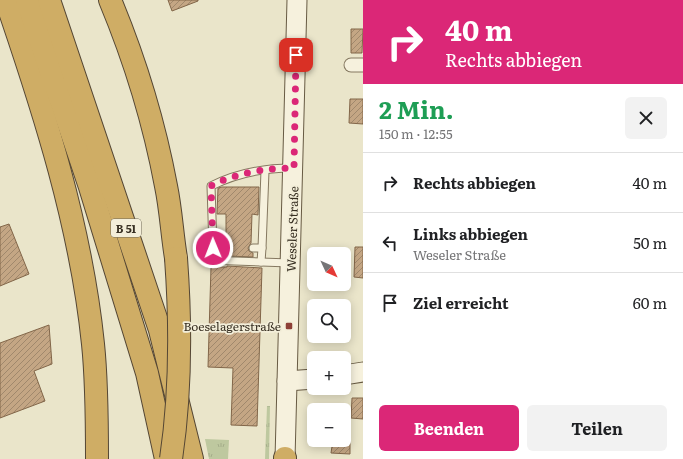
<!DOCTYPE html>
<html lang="de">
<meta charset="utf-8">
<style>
body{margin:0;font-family:Literata,serif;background:#f2f2f2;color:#202124;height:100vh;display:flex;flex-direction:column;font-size:15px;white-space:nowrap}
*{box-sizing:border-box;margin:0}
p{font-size:13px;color:#757577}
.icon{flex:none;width:22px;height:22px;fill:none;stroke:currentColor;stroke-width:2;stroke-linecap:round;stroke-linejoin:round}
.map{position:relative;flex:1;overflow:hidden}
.details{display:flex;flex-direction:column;background:#fff;width:320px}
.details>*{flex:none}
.banner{background:#db2777;color:#fff;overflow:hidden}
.needle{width:26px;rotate:134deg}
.controls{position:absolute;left:307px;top:247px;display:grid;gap:8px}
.controls a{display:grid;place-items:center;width:44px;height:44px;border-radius:6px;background:#fff;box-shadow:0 2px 10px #0003;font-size:20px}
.pin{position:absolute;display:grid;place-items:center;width:34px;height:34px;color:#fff;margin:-17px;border-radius:8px;box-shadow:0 2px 6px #0006}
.me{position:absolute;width:44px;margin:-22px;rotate:359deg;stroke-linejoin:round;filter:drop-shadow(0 0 3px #0008)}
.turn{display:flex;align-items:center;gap:14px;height:84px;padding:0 16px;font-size:18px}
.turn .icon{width:52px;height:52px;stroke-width:2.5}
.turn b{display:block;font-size:28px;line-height:34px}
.round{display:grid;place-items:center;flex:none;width:42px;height:42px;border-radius:6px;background:#f2f2f2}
.head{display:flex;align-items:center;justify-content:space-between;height:68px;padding:0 16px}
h1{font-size:24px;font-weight:700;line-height:30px;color:#1e9e55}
.cta{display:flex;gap:8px;margin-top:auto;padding:8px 16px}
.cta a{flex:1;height:46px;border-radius:6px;background:#db2777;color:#fff;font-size:16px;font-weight:700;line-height:46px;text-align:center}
.cta a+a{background:#f2f2f2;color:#202124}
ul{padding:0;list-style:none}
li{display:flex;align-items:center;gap:12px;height:60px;padding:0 16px;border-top:1px solid #e0e0e0}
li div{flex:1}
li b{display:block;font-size:15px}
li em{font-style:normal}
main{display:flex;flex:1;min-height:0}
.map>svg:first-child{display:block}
</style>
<main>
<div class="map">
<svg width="363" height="459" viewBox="0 0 363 459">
<defs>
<pattern id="grass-tufts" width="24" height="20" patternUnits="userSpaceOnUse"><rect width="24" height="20" fill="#bec89f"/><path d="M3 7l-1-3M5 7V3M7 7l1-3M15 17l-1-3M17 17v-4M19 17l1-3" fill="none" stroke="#a4ac89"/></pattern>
<pattern id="building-hatch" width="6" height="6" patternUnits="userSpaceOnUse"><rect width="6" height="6" fill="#c4a684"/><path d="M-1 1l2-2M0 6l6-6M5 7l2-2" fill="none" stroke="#a0886c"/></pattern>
</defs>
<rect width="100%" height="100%" fill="#eae5ca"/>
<!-- grass -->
<g fill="url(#grass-tufts)">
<polygon points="267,406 270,406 269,459 265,459"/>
<polygon points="205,439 229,440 228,459 209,459"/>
</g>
<!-- building -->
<g fill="url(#building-hatch)" stroke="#826649">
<polygon points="168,0 198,0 198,1 172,11"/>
<polygon points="351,29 363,29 362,53 351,53"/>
<polygon points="350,99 363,99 363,124 349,123"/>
<polygon points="222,187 259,187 258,215 252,214 251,243 248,248 249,251 253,253 253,257 227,256 228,253 232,251 233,248 231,244 226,243 226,214 217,214 218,188"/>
<polygon points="9,224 29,274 0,286 0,227"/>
<polygon points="355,247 363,247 363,278 354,277"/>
<polygon points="227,266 262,268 257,426 231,425 233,368 208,367 211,267 227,267"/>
<polygon points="49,325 52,364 34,371 45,401 0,418 0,343"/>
<polygon points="352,398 363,398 363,419 351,418"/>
<polygon points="333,440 350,440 350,454 331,453"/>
</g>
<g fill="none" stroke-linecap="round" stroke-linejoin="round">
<!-- lane casing -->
<g stroke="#857860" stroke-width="9">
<g id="lane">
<path d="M228,248H213L211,186C235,174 265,168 292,168"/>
<polyline points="253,248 262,248 261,262"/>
<polyline points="262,248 265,171"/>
<polyline points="206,260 290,263"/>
</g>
</g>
<!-- street casing -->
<g stroke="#857860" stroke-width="15">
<polyline id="street" points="351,65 363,65"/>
</g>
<!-- secondary casing -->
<g stroke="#675a43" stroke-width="21">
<g id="secondary">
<polyline points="344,375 363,372"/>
<polyline points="287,381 314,379"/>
<polyline points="285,459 297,0"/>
</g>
</g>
<!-- highway casing -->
<g stroke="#544634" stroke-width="24">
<g id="highway">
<path d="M6,0C44,111 81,226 93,344C97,382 97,420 97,459"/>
<polyline points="27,0 90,187 147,373 166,459"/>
<polyline points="49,0 160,330 192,459"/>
<path d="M110,0C135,60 154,122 166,186C171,210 172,234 176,258"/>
<polyline points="285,459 285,458"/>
</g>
</g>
<!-- lane -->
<use href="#lane" stroke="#f6f1dd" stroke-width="7"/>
<!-- street -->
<use href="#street" stroke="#f6f1dd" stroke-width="13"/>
<!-- secondary -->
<use href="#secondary" stroke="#f6f1dd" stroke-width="19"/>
<!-- highway -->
<use href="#highway" stroke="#cfad65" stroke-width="22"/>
<!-- highway-bridge casing -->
<g stroke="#544634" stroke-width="24" stroke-linecap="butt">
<path id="highway-bridge" d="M171,459C181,392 181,326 176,258"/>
</g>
<!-- highway-bridge -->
<use href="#highway-bridge" stroke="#cfad65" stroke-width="22"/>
</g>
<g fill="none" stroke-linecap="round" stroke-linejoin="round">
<!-- route -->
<path stroke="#db2777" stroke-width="7" stroke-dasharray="0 12.6" d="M213,248L211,186C235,173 267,168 294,168L296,55"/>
</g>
<!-- markers -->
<rect fill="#8e4037" stroke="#f3eed9" stroke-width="1.5" x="285" y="322" width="8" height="8" rx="2"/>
<g text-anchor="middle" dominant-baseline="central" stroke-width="3.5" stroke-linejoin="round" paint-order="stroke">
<!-- shield labels -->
<rect fill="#f3eed9" stroke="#6f6859" stroke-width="1" x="111" y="219" width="30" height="18" rx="3"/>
<g font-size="11" font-weight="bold" fill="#372f22">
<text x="126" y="228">B 51</text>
</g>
<!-- street labels -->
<g font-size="12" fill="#372f22" stroke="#f3eed9">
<text transform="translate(292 229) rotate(-88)">Weseler Straße</text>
</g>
<!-- poi labels -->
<g font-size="12" fill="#372f22" stroke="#f3eed9" text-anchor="end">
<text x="281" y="326">Boeselagerstraße</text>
</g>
</g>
</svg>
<div class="controls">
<a><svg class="needle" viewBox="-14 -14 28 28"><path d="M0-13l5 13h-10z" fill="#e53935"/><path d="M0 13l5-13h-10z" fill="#757577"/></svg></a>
<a><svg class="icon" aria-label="search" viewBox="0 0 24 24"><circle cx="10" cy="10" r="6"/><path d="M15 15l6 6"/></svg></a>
<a>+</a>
<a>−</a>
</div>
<div class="pin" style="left:296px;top:55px;background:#d93025"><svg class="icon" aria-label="arrive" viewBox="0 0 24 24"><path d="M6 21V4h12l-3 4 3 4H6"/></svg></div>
<svg class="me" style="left:213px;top:248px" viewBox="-20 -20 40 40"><circle r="17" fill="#db2777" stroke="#fff" stroke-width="3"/><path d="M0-11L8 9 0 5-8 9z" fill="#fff"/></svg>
</div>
<section class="details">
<div class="banner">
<div class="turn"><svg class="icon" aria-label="right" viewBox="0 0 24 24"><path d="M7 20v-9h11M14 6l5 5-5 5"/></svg><div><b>40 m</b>Rechts abbiegen</div></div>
</div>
<div class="head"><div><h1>2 Min.</h1><p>150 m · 12:55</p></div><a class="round"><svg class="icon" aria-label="close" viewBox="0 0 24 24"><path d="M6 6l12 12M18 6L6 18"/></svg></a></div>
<ul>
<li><svg class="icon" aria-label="right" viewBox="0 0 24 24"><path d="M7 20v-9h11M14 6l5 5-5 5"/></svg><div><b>Rechts abbiegen</b></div><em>40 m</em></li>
<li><svg class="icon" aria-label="left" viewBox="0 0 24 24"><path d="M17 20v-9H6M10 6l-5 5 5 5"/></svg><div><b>Links abbiegen</b><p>Weseler Straße</p></div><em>50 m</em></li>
<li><svg class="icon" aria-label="arrive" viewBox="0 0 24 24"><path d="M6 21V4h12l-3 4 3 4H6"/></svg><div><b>Ziel erreicht</b></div><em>60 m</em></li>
</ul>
<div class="cta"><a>Beenden</a><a>Teilen</a></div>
</section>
</main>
